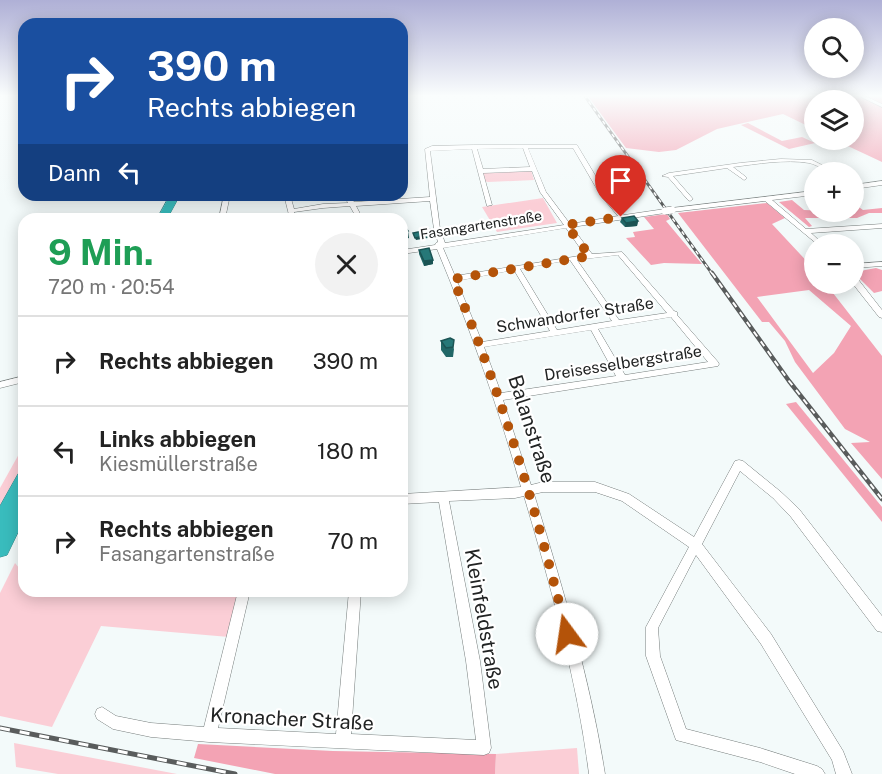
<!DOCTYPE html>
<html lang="de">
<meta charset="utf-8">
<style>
body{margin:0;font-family:"Public Sans",sans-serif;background:#f2f2f2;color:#222;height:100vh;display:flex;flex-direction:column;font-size:22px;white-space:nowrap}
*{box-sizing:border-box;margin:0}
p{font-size:20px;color:#767676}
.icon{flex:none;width:33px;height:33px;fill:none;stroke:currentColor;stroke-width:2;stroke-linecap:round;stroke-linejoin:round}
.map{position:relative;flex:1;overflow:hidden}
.drawer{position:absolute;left:18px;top:213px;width:390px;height:384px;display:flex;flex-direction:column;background:#fff;border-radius:18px;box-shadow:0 3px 15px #0003}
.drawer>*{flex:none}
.hud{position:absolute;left:18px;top:18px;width:390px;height:183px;border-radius:18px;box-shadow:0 3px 15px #0003;background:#1a4fa0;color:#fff;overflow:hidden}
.fabs{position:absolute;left:804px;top:18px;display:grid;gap:12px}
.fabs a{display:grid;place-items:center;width:60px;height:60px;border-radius:50%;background:#fff;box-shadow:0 3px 15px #0003;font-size:30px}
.pin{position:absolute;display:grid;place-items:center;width:51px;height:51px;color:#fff;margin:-62px -26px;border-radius:50% 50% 50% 0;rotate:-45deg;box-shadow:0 0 6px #0007}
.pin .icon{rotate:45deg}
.me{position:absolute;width:66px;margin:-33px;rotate:346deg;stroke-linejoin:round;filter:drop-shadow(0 0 4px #0008)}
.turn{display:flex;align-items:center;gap:21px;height:126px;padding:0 30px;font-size:27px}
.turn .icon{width:78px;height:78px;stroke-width:2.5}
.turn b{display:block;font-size:42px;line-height:51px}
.then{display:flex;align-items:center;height:57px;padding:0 30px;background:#0003;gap:12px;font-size:22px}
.round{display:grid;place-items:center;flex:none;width:63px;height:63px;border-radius:32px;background:#f2f2f2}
.overview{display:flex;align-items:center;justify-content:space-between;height:102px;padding:0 30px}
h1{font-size:36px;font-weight:700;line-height:45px;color:#1e9e55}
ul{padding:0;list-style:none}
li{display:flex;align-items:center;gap:18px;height:90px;padding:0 30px;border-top:2px solid #e0e0e0}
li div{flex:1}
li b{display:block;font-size:22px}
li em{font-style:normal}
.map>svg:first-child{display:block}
</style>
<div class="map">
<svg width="882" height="774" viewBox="0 0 882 774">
<rect width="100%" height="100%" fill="#f3fafa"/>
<!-- green -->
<g fill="#fbced6">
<polygon points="531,170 534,180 488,182 484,181 481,173"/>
<polygon points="543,198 557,223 497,232 482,207"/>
<polygon points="24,445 24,463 0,508 0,488"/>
<polygon points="15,563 24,574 24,591 197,591 239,594 229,637 101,626 52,727 0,716 0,593"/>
<polygon points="14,743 177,774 58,774 16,767"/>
<polygon points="577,748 579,774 495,774 496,754"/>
</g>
<!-- forest -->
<g fill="#f3a3b4" fill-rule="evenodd">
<polygon points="587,95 882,95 882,162 835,140 854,140 854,100 814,100 814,129 783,114 717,129 676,150 659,152 626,148"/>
<polygon points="748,123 782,141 802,137 815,143 789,149 741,125"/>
<polygon points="792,200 804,210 854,212 856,205 863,210 882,208 882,213 869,213 857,218 805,218 812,226 809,227 779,202"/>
<path d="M767,203L785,218L772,224L814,269V284H826L882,356V479L851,443L870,442L845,429L795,362L785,341L769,322H762L678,213ZM809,290L851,326L834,353L813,373L757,297Z"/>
<polygon points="667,214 670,219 666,221 702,264 664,263 651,265 626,238 635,237 633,232 654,229 644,217"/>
<polygon points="876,268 882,270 882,291 874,293 858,277 860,271"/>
<polygon points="796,402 882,507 882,522 786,404"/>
<polygon points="198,744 333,751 496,754 495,774 275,774 194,758"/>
</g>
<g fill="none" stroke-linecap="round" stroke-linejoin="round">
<!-- minor casing -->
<g stroke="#767d7c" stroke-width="1">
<g id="minor">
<polygon points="857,95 863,95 882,104 882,107"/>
<path d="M474,145H577L607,195L624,215L665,209L668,211L665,213L572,227L592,254L622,252L674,311L677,312V315L718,362L719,364L718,366L503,400L531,485L543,482H595L629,494L694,537L735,461L739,460L743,461L781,492L799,509L882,616V632L877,631L791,517L773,498L740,471L702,544L771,634L843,751L852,774H836L832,760L761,644L696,555L658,628L660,656L686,729L760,748L817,766L822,769L825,774H795L760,762L676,740L646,656V627L689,547L622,501L595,492H543L534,494C562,585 590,679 605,774H589C577,680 551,587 524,496L515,498L449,501L480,661L491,748L489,753L484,755L209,742L151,737L113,729L97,719L95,714L97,709L102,707L116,716L151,723L204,727L238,591H250L218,728L336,734L349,591H361L351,734L476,740L466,661L439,502L402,504V494L521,487C498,406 469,326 437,249L402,254V250L435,245L436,243L438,242L434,229L430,201L356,206L363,219H357L350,206L323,208L294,212L296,219H290L284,195H290L294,209L323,204L348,203L344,195H350L354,202L430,197L425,149L432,146ZM523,148L530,167L483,169L477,149ZM528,148H573L601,196L618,216L570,224L546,192ZM472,149L487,206L492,205L483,173L532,171L540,192L564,225L445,243L440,229L430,151ZM566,228L585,255L455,276L443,248ZM618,255L667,313L619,320L577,260ZM570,260L612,321L557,330L520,269ZM514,270L550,331L482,342L457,281ZM671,317L708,362L625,375L598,329ZM591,330L616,376L501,393L484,347Z"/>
<path d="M781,159L812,160L836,172C826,173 819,165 809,163C785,159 757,164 733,167L746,177V179L744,180L727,168L673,176L693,199L690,201L688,200L668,177L662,176L669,173L740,163Z"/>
<polygon points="882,181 882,185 854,189 854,185"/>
<polygon points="814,191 814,195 772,200 806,229 882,224 882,228 811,233 823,244 817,244 765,201 672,212 669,210 672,208"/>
<polygon points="224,195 230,195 225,219 219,219"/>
<polygon points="882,262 882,266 854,268 854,264"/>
<polygon points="854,278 857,278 882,310 882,318 879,317 853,284"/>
<polygon points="24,376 24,382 0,388 0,382"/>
</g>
</g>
<!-- highway casing -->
<g stroke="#318687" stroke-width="1">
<g id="highway">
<polygon points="170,195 180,195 167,219 157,219"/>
<polygon points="24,471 24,520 7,555 0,557 0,506 18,474"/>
</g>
</g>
<!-- minor -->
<use href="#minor" fill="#fff" fill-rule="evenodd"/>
<!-- highway -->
<use href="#highway" fill="#39bcbd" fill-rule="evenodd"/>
<!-- rail-far2 casing -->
<g stroke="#595c5c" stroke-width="3">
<polyline id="rail-far2" points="584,95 713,275"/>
</g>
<!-- rail-far1 casing -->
<g stroke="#595c5c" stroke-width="4.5">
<polyline id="rail-far1" points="712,273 789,381 882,499"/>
</g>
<!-- rail casing -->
<g stroke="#595c5c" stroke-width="5">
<polyline id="rail" points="0,728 235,774"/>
</g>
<!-- rail-far2 -->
<use href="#rail-far2" stroke="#fff" stroke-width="1.5" stroke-dasharray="4" stroke-linecap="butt"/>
<!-- rail-far1 -->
<use href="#rail-far1" stroke="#fff" stroke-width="2" stroke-dasharray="6" stroke-linecap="butt"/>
<!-- rail -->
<use href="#rail" stroke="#fff" stroke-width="3" stroke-dasharray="10" stroke-linecap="butt"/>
<!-- minor-bridge casing -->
<g stroke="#767d7c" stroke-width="8" stroke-linecap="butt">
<polyline id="minor-bridge" points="665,211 672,210"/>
</g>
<!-- minor-bridge -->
<use href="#minor-bridge" stroke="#fff" stroke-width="7"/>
</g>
<!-- wall -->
<g fill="#216767">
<polygon points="622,218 638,221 637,226 625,227 620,222"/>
<polygon points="419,250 433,260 433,264 424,266 419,254"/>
<polygon points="450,338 454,349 453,357 446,357 441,350 441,341"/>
</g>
<!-- shaded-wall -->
<g fill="#1b5454">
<polygon points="638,221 637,226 625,227 626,223"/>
<polygon points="408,231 409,238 402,240 402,233"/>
<polygon points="434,234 434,237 416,240 415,238"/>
<polygon points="433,260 433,264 424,266 424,261"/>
</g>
<!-- building -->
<g fill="#267878" stroke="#1b5454" stroke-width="1.5">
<polygon points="634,216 638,221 626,223 622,218"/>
<polygon points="402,226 404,226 408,231 402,233"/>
<polygon points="432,229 434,234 415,238 413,233"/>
<polygon points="429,248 433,260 424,261 419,250"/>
<polygon points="450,338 454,340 453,347 446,348 441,341"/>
</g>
<!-- sky -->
<linearGradient id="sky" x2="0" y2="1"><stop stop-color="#afb0d6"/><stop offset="0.47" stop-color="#fafdfd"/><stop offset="1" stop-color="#fafdfd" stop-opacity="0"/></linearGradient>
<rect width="882" height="204" fill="url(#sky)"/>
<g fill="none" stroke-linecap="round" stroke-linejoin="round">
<!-- route -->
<path stroke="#b45309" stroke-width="10" stroke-dasharray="0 18" d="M567,634C537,513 502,394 453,279L590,256L566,225L621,217"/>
</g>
<g text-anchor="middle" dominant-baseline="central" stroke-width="4.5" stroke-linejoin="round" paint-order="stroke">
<!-- far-street labels -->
<g font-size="14" fill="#212323" stroke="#fff">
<text transform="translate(481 225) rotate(-9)">Fasangartenstraße</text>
</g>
<!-- street labels -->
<g font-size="16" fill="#212323" stroke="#fff">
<text transform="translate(575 315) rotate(-9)">Schwandorfer Straße</text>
<text transform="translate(623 363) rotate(-9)">Dreisesselbergstraße</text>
</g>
<!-- near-street labels -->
<g font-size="20" fill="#212323" stroke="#fff">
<text transform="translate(532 429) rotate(72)">Balanstraße</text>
<text transform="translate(484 619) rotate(80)">Kleinfeldstraße</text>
<text transform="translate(292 719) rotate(3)">Kronacher Straße</text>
</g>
</g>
</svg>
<div class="fabs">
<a><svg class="icon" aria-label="search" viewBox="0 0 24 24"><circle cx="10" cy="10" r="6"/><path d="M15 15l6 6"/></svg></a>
<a><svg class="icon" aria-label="layers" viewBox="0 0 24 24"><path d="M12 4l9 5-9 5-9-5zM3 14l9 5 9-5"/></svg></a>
<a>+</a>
<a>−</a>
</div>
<div class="pin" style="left:621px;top:217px;background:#d93025"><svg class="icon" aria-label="arrive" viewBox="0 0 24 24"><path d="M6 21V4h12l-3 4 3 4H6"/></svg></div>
<svg class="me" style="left:567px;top:634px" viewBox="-20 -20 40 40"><circle r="19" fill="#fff"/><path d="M0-13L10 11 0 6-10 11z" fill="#b45309"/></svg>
<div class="hud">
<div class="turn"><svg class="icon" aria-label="right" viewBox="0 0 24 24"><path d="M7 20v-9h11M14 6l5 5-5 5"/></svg><div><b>390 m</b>Rechts abbiegen</div></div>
<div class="then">Dann<svg class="icon" aria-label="left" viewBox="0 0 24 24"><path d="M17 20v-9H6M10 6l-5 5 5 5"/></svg></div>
</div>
<section class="drawer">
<div class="overview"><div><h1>9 Min.</h1><p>720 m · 20:54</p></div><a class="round"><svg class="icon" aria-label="close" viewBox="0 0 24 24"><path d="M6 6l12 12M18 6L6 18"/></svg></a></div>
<ul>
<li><svg class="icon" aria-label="right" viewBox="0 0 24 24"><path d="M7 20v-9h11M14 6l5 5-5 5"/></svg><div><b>Rechts abbiegen</b></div><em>390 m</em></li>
<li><svg class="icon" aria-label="left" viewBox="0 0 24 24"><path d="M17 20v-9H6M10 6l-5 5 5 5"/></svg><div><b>Links abbiegen</b><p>Kiesmüllerstraße</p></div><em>180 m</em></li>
<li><svg class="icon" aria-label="right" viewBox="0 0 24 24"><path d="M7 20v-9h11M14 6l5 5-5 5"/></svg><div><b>Rechts abbiegen</b><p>Fasangartenstraße</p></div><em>70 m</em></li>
</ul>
</section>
</div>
